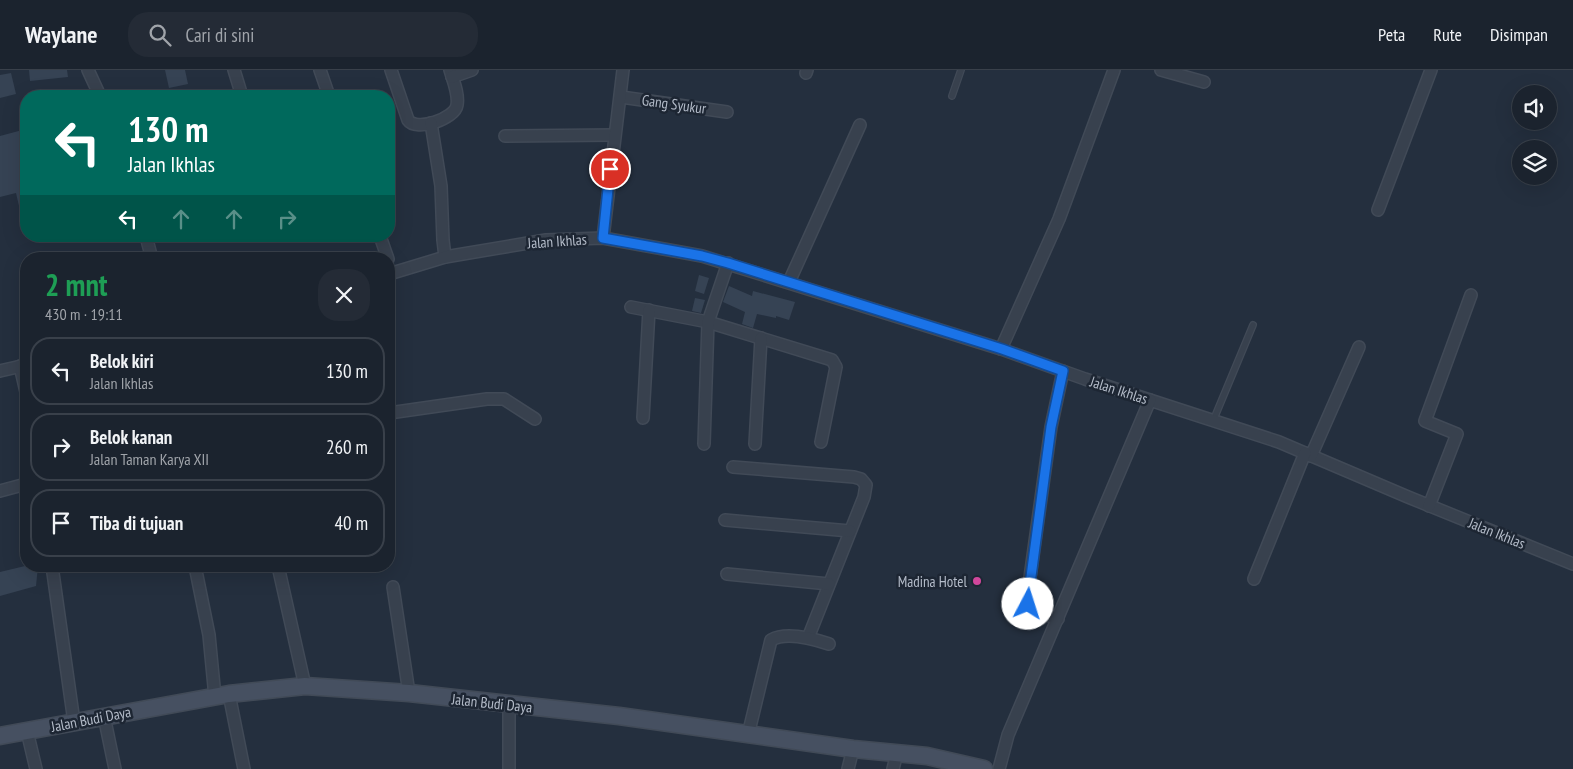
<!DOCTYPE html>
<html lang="id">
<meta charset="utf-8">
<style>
body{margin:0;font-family:"PT Sans Narrow",sans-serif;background:#242b36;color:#f1f3f6;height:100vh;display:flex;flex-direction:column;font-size:19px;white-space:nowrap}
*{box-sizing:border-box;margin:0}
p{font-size:16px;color:#a0a4aa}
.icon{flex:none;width:28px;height:28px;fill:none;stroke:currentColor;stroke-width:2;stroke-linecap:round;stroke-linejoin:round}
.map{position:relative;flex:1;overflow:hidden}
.drawer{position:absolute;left:20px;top:182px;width:375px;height:320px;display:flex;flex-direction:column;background:#1b232e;border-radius:20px;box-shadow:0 5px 20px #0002,0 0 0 1px #39404a}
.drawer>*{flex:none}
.guide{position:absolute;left:20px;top:20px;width:375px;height:152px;border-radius:20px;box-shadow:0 5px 20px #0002,0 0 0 1px #39404a;background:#00695c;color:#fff;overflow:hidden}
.buttons{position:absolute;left:1512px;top:15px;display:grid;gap:10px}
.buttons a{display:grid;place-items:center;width:45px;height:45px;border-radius:50%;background:#1b232e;box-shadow:0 5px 20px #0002,0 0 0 1px #39404a;font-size:25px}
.pin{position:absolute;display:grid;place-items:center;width:42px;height:42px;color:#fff;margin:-21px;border:2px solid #fff;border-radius:50%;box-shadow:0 1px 5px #0007}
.me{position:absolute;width:55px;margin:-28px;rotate:5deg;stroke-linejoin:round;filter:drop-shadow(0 0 4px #0008)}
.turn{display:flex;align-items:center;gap:18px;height:105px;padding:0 25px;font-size:22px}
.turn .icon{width:65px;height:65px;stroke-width:2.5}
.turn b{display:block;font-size:35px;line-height:42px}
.lanes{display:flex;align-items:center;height:48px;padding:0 25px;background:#0003;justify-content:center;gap:25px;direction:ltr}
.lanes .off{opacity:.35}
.round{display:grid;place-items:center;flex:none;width:52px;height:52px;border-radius:20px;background:#242b36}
.head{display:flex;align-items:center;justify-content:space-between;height:85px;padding:0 25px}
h1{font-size:30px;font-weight:800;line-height:38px;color:#1e9e55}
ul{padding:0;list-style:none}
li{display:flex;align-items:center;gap:15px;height:68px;margin:0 10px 8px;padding:0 15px;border:2px solid #39404a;border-radius:20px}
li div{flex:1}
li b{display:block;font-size:19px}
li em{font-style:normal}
header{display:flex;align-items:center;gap:30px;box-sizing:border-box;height:70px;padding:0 25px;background:#1b232e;border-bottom:1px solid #39404a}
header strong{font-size:24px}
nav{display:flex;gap:28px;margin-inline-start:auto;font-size:18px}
.search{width:350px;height:45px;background:#242b36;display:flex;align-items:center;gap:12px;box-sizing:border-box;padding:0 18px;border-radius:20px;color:#a0a4aa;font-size:19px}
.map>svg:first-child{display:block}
</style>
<header>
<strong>Waylane</strong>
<div class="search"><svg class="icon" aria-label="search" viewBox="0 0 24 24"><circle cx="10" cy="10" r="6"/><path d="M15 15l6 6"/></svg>Cari di sini</div>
<nav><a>Peta</a><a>Rute</a><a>Disimpan</a></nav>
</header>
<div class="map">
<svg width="1573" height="699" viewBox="0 0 1573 699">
<rect width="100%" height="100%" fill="#242f3e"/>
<!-- building -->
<g fill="#364354">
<polygon points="29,0 67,0 68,7 30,11"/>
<polygon points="165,0 185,0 188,14 169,18"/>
<polygon points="11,3 16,24 0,28 0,5"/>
<polygon points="26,59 26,149 22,149 16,123 0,127 0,66"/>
<polygon points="699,205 709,208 704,224 695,221"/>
<polygon points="729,216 752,226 753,221 795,232 789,250 776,246 776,248 757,244 753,258 742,254 745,242 723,232"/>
<polygon points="695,228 705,230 701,243 692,241"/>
<polygon points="25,496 38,496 36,516 0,526 0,502"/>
</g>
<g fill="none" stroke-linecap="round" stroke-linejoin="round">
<!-- lane casing -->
<g stroke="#414a57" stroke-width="8">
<g id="lane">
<polyline points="952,26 961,0"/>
<polyline points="1213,351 1253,255"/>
</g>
</g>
<!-- street casing -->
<g stroke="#414a57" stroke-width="14">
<g id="street">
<polyline points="88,0 100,26"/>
<polyline points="234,0 242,26"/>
<polyline points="320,0 329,26"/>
<path d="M391,0L408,50C416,62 455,49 457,35C459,24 453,10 450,0"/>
<polyline points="1161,0 1204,12"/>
<polyline points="806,3 807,0"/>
<polyline points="452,7 472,0"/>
<polyline points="621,27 727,42"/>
<polyline points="431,53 441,116 443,170 445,187"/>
<polyline points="505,66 614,65"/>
<polyline points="1378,140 1431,0"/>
<polyline points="146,166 152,189"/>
<polyline points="380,166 388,189"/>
<polyline points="603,168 623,0"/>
<polyline points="389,204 445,187 546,170 603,168 702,186 1001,279 1085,309 1279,372 1408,427 1573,494"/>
<polyline points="789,212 860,55"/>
<polyline points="631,237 708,252 832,290 836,297 821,372"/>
<polyline points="1001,279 1059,149 1114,0"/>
<polyline points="20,296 26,322"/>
<polyline points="0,301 26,295"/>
<polyline points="389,343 487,329 504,329 535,349"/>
<polyline points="643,348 649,240"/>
<polyline points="704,374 708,252 728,193"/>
<polyline points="755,374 761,268"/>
<polyline points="1311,386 1359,277"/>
<polyline points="733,397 854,407 861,409 866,415 864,427 808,568"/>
<polyline points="0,421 26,414"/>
<polyline points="1429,436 1457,364 1425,351 1471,225"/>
<polyline points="725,450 850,461"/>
<polyline points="52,496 74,652"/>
<polyline points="195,496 209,565 215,627"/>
<polyline points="278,496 305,616"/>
<polyline points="727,504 829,514"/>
<polyline points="1254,509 1305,383"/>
<polyline points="393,517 409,623"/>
<path d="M1058,549C1048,545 1028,541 1027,529L1051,357L1063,301"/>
<polyline points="229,624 244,699"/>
<polyline points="509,635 509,699"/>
<polyline points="104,646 115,699"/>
<polyline points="27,661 36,699"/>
<path d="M748,665L771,570C787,561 814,569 829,574"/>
<polyline points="848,699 853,679"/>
<polyline points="893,699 897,683"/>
<polyline points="999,699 1008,665 1150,330"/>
</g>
</g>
<!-- secondary casing -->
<g stroke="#414a57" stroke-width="19">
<polyline id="secondary" points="0,666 229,624 305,616 409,623 619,646 853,679 927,686 984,699"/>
</g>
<!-- lane -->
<use href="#lane" stroke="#38414e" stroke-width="5.5"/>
<!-- street -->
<use href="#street" stroke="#38414e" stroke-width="11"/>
<!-- secondary -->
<use href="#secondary" stroke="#465061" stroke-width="16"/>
</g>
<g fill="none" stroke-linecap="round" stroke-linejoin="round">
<!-- route casing -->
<g stroke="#114b97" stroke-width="12">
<polyline id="route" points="610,99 603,168 702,186 728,193 1002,279 1063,301 1051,357 1028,529 1028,534"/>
</g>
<!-- route -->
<use href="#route" stroke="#1a73e8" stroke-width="9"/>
</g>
<!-- markers -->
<circle fill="#d1479c" stroke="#1d2633" stroke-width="2" cx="977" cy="511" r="5"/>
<g text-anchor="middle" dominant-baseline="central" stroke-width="5" stroke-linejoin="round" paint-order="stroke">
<!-- street labels -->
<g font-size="15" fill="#b4bcc9" stroke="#1d2633">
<text transform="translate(674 34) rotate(8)">Gang Syukur</text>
<text transform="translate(557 171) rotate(-4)">Jalan Ikhlas</text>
<text transform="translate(1119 320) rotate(18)">Jalan Ikhlas</text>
<text transform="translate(1497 463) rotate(22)">Jalan Ikhlas</text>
<text transform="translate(492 633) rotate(6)">Jalan Budi Daya</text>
<text transform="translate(91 649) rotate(-11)">Jalan Budi Daya</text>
</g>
<!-- poi labels -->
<g font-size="15" fill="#b4bcc9" stroke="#1d2633" text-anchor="end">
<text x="967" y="511">Madina Hotel</text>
</g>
</g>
</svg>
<div class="buttons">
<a><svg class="icon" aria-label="sound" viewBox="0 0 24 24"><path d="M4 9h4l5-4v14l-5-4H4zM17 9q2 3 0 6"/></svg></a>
<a><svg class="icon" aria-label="layers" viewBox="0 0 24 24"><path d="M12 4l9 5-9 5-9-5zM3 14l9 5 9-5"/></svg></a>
</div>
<div class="pin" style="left:610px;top:99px;background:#d93025"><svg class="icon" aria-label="arrive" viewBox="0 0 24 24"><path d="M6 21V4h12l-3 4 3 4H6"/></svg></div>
<svg class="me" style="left:1028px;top:534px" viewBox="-20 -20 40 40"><circle r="19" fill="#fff"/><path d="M0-13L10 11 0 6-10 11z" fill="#1a73e8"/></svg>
<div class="guide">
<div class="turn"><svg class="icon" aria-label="left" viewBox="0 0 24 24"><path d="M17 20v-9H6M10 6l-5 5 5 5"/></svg><div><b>130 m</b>Jalan Ikhlas</div></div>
<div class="lanes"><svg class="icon" aria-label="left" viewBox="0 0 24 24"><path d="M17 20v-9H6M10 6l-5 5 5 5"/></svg><svg class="icon off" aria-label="ahead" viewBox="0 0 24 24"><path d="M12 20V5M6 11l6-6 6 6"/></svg><svg class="icon off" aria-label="ahead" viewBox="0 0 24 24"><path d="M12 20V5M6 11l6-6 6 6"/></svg><svg class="icon off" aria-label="right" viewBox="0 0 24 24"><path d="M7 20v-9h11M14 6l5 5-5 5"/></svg></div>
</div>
<section class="drawer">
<div class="head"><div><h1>2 mnt</h1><p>430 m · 19:11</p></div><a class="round"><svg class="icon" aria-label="close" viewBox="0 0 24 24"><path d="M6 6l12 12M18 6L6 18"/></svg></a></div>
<ul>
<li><svg class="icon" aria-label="left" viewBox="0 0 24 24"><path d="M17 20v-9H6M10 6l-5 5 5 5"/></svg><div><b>Belok kiri</b><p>Jalan Ikhlas</p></div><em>130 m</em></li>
<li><svg class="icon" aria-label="right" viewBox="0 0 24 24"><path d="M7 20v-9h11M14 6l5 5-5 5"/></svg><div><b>Belok kanan</b><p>Jalan Taman Karya XII</p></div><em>260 m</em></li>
<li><svg class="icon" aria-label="arrive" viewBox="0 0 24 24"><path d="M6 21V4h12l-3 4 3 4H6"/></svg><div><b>Tiba di tujuan</b></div><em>40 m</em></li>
</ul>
</section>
</div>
